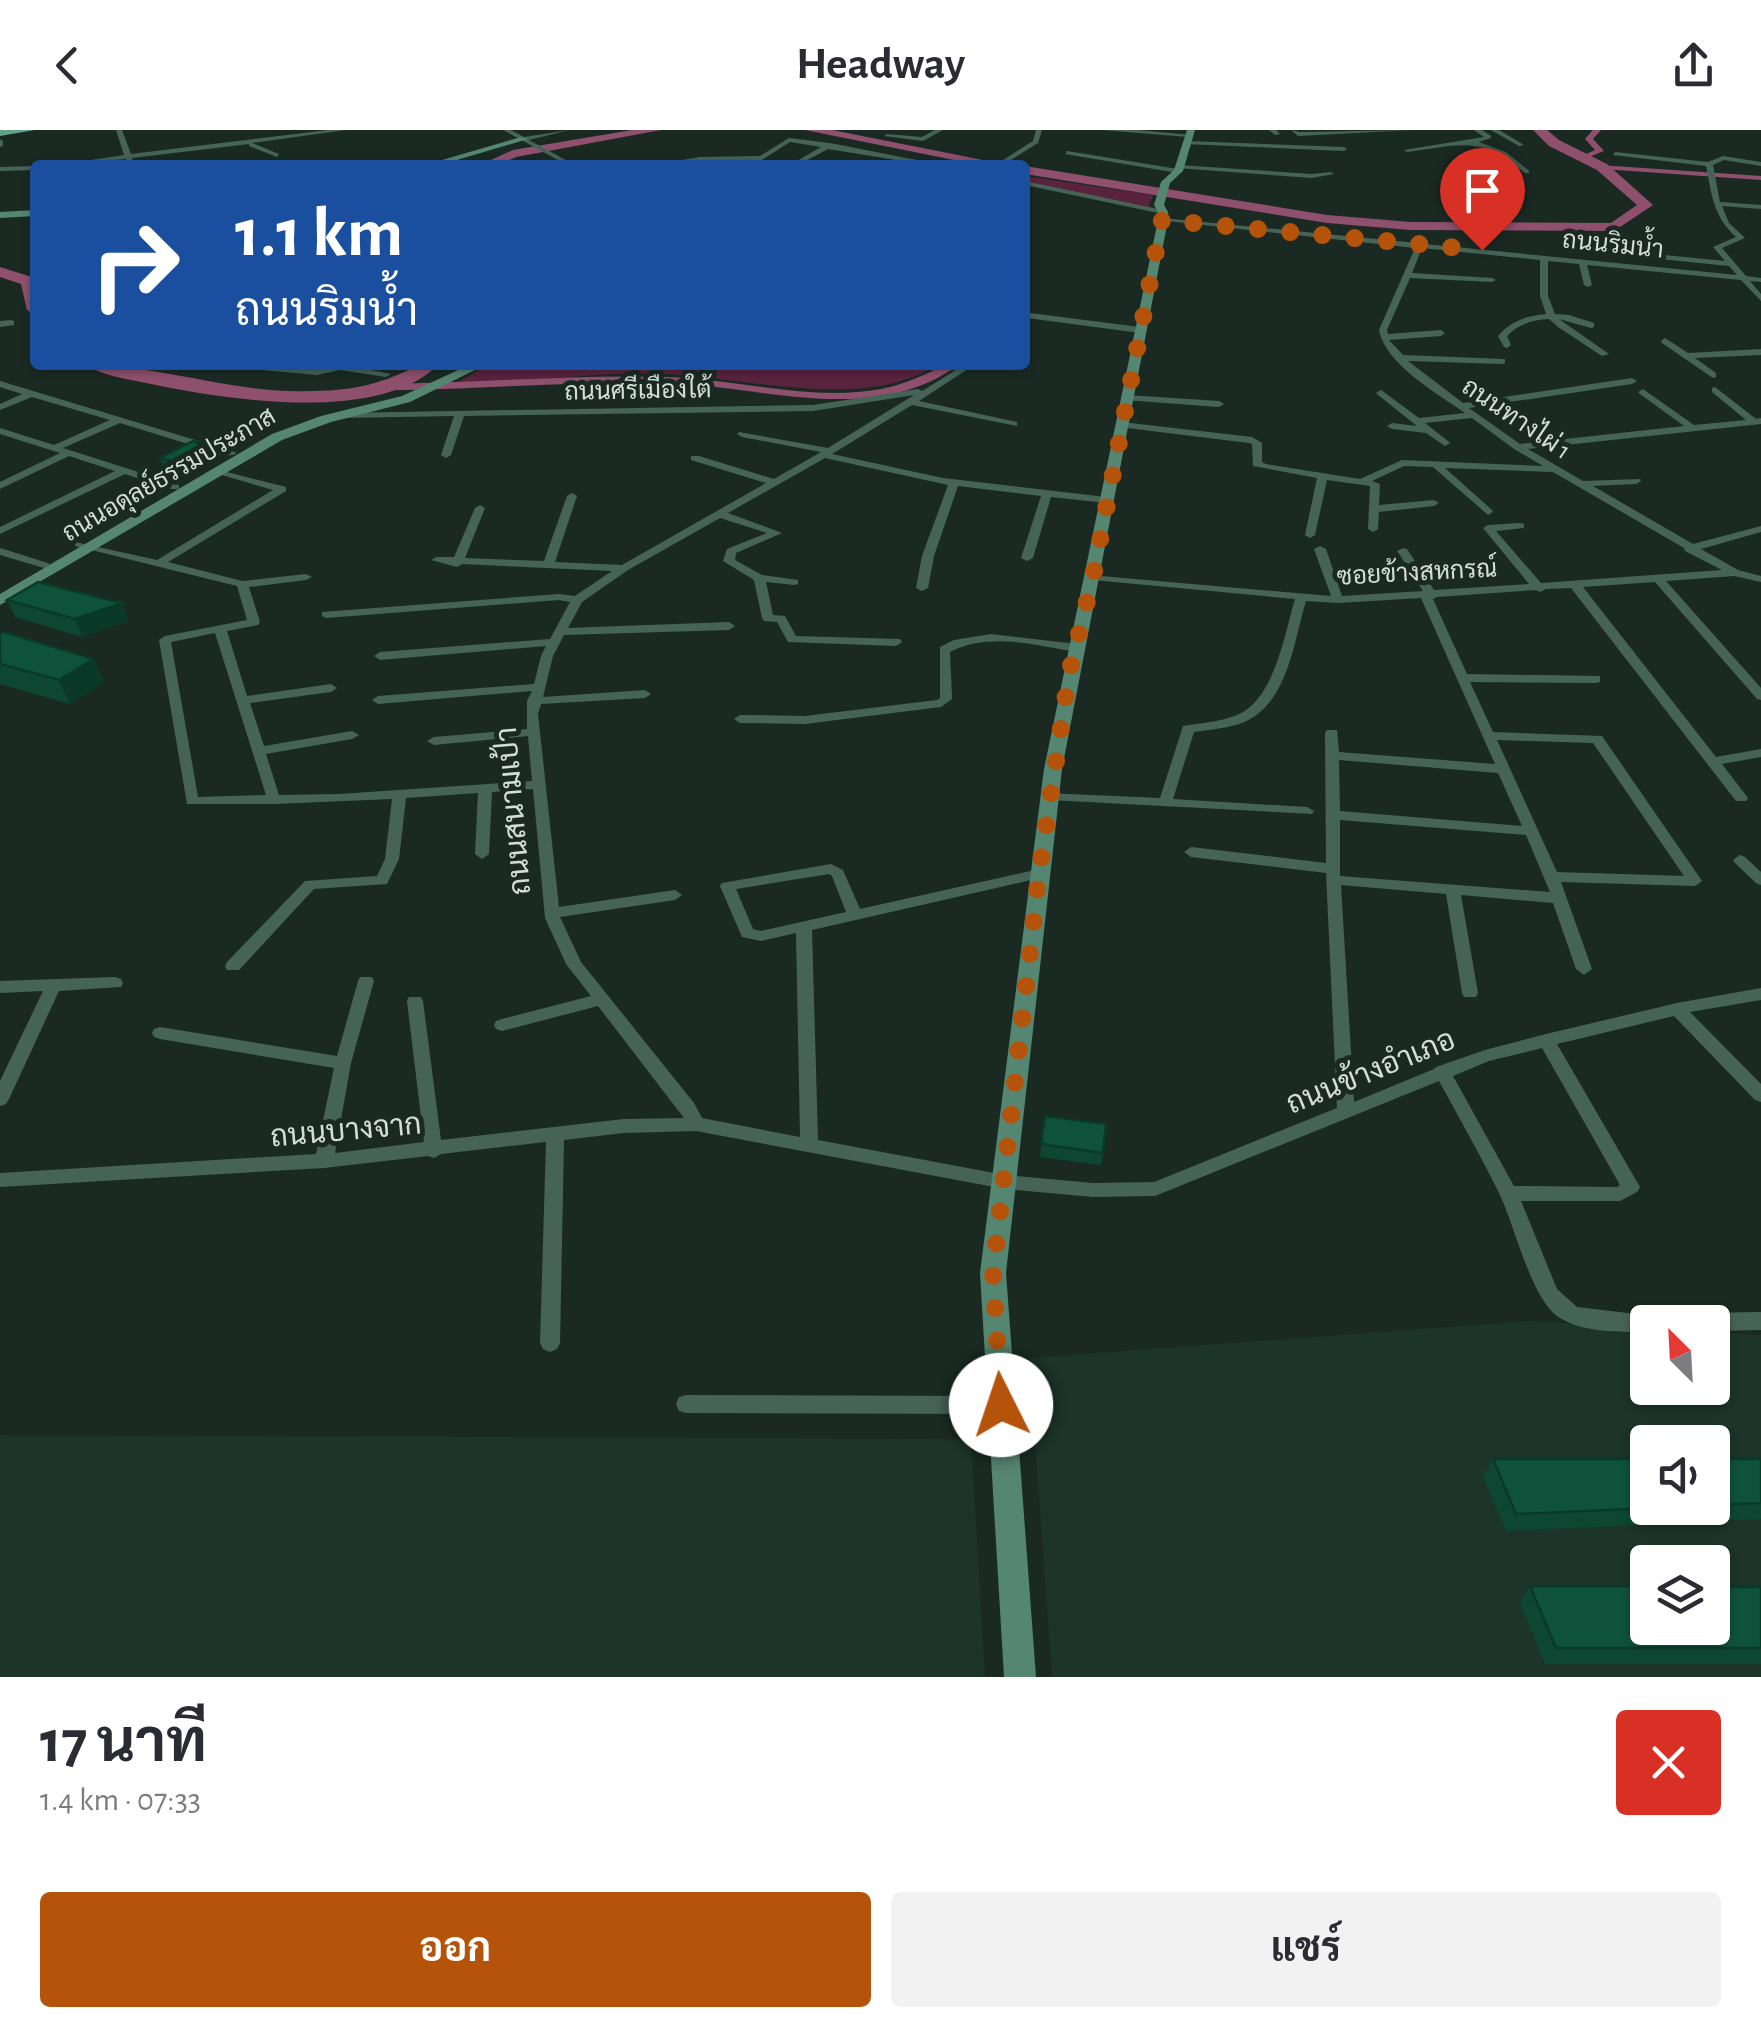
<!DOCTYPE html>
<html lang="th">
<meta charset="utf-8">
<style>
body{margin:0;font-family:"Alegreya Sans",Sarabun,sans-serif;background:#f2f2f3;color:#2b2b33;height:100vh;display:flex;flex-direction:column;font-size:38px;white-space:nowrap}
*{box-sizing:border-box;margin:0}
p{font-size:32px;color:#7c7c81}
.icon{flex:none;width:55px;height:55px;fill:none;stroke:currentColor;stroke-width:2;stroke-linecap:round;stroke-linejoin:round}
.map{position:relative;height:1547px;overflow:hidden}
.details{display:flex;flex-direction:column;background:#fff;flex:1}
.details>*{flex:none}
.guide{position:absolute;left:30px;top:30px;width:1000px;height:210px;border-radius:10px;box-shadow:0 2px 8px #0004;background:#1a4fa0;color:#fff;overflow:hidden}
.needle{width:65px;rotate:336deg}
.buttons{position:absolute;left:1630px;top:1175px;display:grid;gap:20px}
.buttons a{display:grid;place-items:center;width:100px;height:100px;border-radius:10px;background:#fff;box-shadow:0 2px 8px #0004;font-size:50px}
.pin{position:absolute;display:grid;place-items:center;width:85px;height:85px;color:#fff;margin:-102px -42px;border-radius:50% 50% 50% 0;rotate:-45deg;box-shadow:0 0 10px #0007}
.pin .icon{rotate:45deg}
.me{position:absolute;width:110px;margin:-55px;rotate:356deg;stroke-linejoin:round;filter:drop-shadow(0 0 8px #0008)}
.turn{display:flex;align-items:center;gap:35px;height:210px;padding:0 40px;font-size:45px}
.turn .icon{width:130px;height:130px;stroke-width:2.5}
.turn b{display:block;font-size:70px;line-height:85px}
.round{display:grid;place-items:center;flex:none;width:105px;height:105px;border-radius:10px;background:#f2f2f3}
.head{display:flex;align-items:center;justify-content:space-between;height:170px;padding:0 40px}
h1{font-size:60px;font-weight:700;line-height:75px}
.cta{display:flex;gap:20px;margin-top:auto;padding:20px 40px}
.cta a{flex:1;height:115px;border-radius:10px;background:#b45309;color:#fff;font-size:40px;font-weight:700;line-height:115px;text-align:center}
.cta a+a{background:#f2f2f3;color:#2b2b33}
header{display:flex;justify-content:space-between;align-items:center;height:130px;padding:0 40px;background:#fff;font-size:45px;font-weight:700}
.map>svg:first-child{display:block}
</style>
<header><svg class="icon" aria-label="back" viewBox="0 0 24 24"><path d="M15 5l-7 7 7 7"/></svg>Headway<svg class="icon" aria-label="share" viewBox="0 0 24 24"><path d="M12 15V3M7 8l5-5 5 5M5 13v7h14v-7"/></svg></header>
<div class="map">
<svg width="1761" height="1547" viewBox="0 0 1761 1547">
<rect width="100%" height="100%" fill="#1a2a23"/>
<!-- built -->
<g fill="#1c342a" fill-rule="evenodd">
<path d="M1528,1191L1647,1198L1648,1258H1712L1713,1202L1761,1205V1547H1052L1029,1228ZM1648,1312H1712V1378H1648ZM1648,1432H1712V1498H1648Z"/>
<polygon points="0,1305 971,1309 985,1547 0,1547"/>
</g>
<!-- green -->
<g fill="#59233e">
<polygon points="1025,46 1153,65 1148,78 1025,52"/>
<path d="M489,235H937C862,282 748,247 664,244C594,241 526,253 456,253Z"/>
</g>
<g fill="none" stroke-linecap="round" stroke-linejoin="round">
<!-- canal -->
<g fill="#8f506e" fill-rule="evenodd">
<polygon points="1593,0 1601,0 1593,9 1604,21 1584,29 1584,25 1595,20 1585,9"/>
<polygon points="1599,35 1761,46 1761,50 1602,39"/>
<path d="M945,235H958C874,297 762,256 668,253C582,251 495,258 408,260H371L366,257L371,254C470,254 569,244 668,247C738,249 811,272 881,259C903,255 924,245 945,235Z"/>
</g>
<!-- river -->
<g fill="#8f506e" fill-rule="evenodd">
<polygon points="632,0 661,0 516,27 499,35 480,35 513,20"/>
<polygon points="805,0 832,0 1008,35 979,35"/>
<polygon points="1533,0 1547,0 1559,10 1607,34 1653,75 1614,101 1410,100 1327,93 1025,44 1025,36 1327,85 1410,92 1611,93 1637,75 1597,40 1549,16"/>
<polygon points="0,137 35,148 35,185 27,180 21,154 0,147"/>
<path d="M88,235C162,235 233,264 311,261C336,261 363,258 387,249C409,241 414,235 438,235C377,295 222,269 146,253C128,249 102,246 88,235Z"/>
</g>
<!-- street -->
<g fill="#456457" fill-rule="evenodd">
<polygon points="116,0 122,0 131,24 328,0 346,0 252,13 279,24 277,27 249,16 249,14 132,28 134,35 128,35 126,29 58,35 124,25"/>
<polygon points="503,0 511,0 524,7 570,0 529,10 575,35 567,35"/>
<polygon points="935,0 943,0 923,11 884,6 887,4 922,7"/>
<polygon points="1036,0 1042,0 1038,13 1003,35 995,35 1033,11"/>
<polygon points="1102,0 1137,0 1192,5 1189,7"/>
<polygon points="1269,0 1276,0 1280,4 1275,5"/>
<polygon points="1291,0 1300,2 1414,0 1298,6"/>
<path d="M1474,0H1482L1491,6V8L1479,12L1506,22L1529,41V43H1525C1478,5 1463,15 1407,22L1404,20L1484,7Z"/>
<polygon points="1491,0 1499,0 1524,15 1519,16"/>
<polygon points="789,8 830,13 942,35 927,35 828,19 798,35 790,35 821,17 790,12 762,30 652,35 700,27 760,26"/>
<polygon points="0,9 3,11 3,16 0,17"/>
<polygon points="1187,11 1344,17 1347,19 1344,21 1185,14"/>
<polygon points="1067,21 1178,39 1181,41 1178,43 1065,24"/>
<path d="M1615,22L1708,32L1723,26L1761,32V36L1724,30L1713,35L1720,72L1761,75V79L1722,76L1729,93L1745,108L1722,118L1746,146L1761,148V152L1750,151L1761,164V171L1741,150L1587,135L1592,155L1588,157L1584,155L1579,134L1548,131V166L1555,184L1569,185L1594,193V197L1591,198L1559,189L1609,224L1602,226L1558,197L1549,189C1533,190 1518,194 1507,206L1511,215L1507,218L1504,217L1498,206C1511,191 1526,186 1546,184L1540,166V130L1422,118L1412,143L1492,148L1496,150L1492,152L1410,148L1387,200L1388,204L1441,200L1445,203L1441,206L1389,210L1403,225L1505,229V233L1502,234L1408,231L1463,273L1632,248L1637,251L1632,254L1469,278L1520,314L1684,296L1640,264L1638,262L1643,259L1694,295L1746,290L1712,262V258L1715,257L1756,289L1761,288V294L1528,319L1583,351L1640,349L1641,351L1636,354L1593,356L1693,414L1761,396V402L1701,419L1738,440L1761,446V452L1734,446L1666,451L1761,558V570L1757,569L1655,452L1583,457L1716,627L1761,619V627L1722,634L1748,668L1746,671H1736L1571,458L1546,459L1540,462L1535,460L1437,467L1433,469L1467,544L1600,546V552L1596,553L1470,552L1493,602L1602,606L1702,751L1695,756L1561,752L1592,839L1584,845L1576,839L1553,773L1461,765L1478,863L1476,867H1464L1462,863L1446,764L1341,755L1354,972L1434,939L1436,937L1485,920L1546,904L1677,873L1761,858V870L1690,882L1761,954V972L1755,970L1674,886L1557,914L1640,1057L1637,1062L1620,1071H1521L1557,1159L1577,1177L1636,1184L1761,1182V1200L1712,1201V1192H1648V1202C1619,1202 1581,1203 1557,1186C1530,1166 1514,1092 1498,1061C1480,1024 1459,988 1439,951L1155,1066L1093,1067L1005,1059L696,1001L624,1003L564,1010L560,1213L557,1219L550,1222L543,1219L540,1213L546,1012L441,1024L434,1028L428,1026L324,1038L0,1057V1043L316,1024L334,938L160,909L154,907L152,903L154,899L160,897L337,926L358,851L360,847H372L374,851L351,933L335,1023L424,1012L407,871L409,867H421L423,871L441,1010L624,989L684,988L598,876L502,901L496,899L494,895L496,891L502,889L591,866L566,834L545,788L533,659L492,662L489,724L482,729L475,724L478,663L406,668L399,729L387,754L314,759L239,840H227L225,836L227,832L305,751L377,746L385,729L392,669L274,674H187L159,510L165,506L247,490L237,456L75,416V412L157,430L273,360L215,343V339L286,357V361L168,432L242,451L306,444L312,447L306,450L249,457L260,492L258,495L227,501L247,566L331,554L337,558L331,562L250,573L264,616L352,601L359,605L352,609L266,624L279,665L339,664L532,651L528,606L434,615L427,611L434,607L527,599V571L532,561L378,574L372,570L378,566L534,554L541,526L546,516L380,530L374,526L380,522L550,509L570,472L559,470L326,488L322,486V482L559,464L575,466L612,441L462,434L457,437L431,430L437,427H454L475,378L480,375L485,378L465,428L544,431L567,366L572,363L577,366L555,432L622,435L766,353L691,330V326H699L774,349L821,322L742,307L737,304L739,302L828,318L914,265L813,281L464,286L451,325L446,328L441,325L454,286L343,288L340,287V283L813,275L918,259L922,261L964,235H974L919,271L1017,292V296L912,275L832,324L943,348L1106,367L1111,370L1106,373L1051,367L1033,428L1027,431L1021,428L1041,366L958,356L934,426L928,458L922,461L916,458L922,426L948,355L825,328L728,383L782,403L736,423L735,430L762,445L798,450V454L794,455L766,452L773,485L785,486L796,506L900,509L902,512L896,516L788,512L777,492L764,491L762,488L754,450L723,431L727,419L767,403L720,388L628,440L582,472L568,498L729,492L735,496L729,500L564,505L553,526L543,567L645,560L651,564L645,568L541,574L538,584L559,777L675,760L682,765L675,770L560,787L581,832L694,973L702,988L800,1007L796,803L761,811L742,807L720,756L722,753L831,734L843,740L860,779L1039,739L1046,744L1044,747L812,800L818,1010L1005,1045L1093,1053L1154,1052L1337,978L1326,743L1191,727L1184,722L1191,717L1326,733L1325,603L1327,600H1337L1339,622L1495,634L1421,468L1338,473L1306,471C1295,507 1289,563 1255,586C1238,598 1214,599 1194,602L1173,669L1307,677L1314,681L1312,684L1050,670L1043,666L1045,663L1160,668L1183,596C1201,593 1220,592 1237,585C1275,569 1284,505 1295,469L1093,450L1089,449V445L1331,466L1314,419L1320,416L1326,419L1342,466L1423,461L1397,421L1403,418L1407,419L1434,460L1529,454L1483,398L1488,395L1520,393L1524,394V398L1496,401L1541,453L1722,440L1685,421L1684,418L1553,342L1445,338L1492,380L1493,382L1488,385L1433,337L1404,336L1372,351L1380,354L1379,375L1434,370L1439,373L1434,376L1379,382L1378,399L1373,402L1368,399L1370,356L1327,350L1315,405L1310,408L1305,405L1317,348L1253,336L1252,314L1249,313L1119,297V293L1122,292L1252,307L1262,313V332L1266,334L1360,349L1402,330L1543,336L1514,319L1472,288L1425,293L1448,311L1450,313L1445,316L1426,303L1392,299L1387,296L1392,293L1417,296L1378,265L1376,263L1381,260L1419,288L1465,283C1438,264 1385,234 1379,200L1415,118L1158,90L1162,88L1417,113L1421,111L1424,114L1737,145L1729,136L1631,126L1634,122L1725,131L1713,117L1736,107C1713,86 1712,65 1706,36L1613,25ZM215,503L266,665L198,667L171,512ZM1497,610L1593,613L1684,746L1557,742ZM1339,630L1498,643L1522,696L1340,681ZM1340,690L1526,705L1550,762L1340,746ZM829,744L832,746L846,782L761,801L753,799L736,759ZM1542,918L1620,1055L1617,1057L1514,1056L1453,946L1489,931Z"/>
<polygon points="1179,35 1312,44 1331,42 1334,44 1312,48 1177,38"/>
<polygon points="35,36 35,40 0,41 0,37"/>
<polygon points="1025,51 1163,80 1167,82 1163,84 1025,55"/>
<polygon points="1030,183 1140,197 1144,200 1140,203 1027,188 1027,184"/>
<polygon points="11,190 14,191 14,195 0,197 0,191"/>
<polygon points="1665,208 1688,223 1761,219 1761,225 1695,228 1716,243 1716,247 1713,248 1662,213 1661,211"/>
<polygon points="236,235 317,239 338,235 355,235 354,237 391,244 386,247 340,240 317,245 240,238"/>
<polygon points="0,251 235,322 236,324 227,326 120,293 63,318 179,355 179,359 171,359 125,344 0,404 0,397 115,341 69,326 0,359 0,352 60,323 0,304 0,298 54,315 110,290 32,267 0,280 0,274 22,264 0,257"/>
<polygon points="1127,265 1219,271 1224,274 1219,277 1124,270 1122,268"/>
<polygon points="0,418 48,433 50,435 44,438 0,425"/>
<path d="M991,504L1077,514L1083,518L1077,522C1036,515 989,502 950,522L952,569L941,577L805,594L740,593L734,589L740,585L805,586L937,570L940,568V517L954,510Z"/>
<polygon points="1740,725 1745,727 1761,742 1761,755 1756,753 1735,733 1733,730"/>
<polygon points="115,847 121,849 123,853 121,857 59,861 9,969 6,974 0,976 0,951 43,861 0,863 0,851"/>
<polygon points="686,1265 1001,1266 1008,1268 1011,1275 1008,1282 1001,1284 686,1283 679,1281 676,1274 679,1267"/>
</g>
<!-- secondary -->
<g fill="#558672" fill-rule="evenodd">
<polygon points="1187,0 1195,0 1183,41 1170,53 1164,75 1168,82 1167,95 1062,639 1006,1143 1036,1547 1004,1547 980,1143 1044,639 1157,95 1158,82 1154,75 1161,52 1174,40"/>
<polygon points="521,7 528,9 440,35 425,35"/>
<polygon points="35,80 35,86 0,88 0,82"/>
<polygon points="469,235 485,235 410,272 331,292 282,310 0,475 0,464 272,304 321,286 402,266"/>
</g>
<!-- primary -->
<polygon fill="#60a187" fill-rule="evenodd" points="0,0 35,0 0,6"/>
</g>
<!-- wall -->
<g fill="#0d4734">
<polygon points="211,316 214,326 182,343 163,338 160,328"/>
<polygon points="7,470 122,473 128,491 82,507 15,487"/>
<polygon points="0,503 104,552 70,574 0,554"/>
<polygon points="1045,986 1103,1023 1101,1035 1040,1027"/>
<polygon points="1493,1329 1648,1378 1712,1378 1712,1329 1761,1329 1761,1389 1506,1401 1483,1347"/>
<polygon points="1530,1456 1761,1457 1761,1534 1545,1534 1520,1473"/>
</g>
<!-- shaded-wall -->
<g fill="#0a392a">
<polygon points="211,316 214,326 182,343 179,333"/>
<polygon points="122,473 128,491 82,507 75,489"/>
<polygon points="94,529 104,552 70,574 59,550"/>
</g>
<!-- building -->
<g fill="#0f523c" stroke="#0a392a" stroke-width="2.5">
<polygon points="193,311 211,316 179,333 160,328"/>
<polygon points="38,452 122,473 75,489 7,470"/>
<polygon points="4,502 94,529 59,550 0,534 0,503"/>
<polygon points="1045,986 1106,994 1103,1023 1041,1014"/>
<polygon points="1493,1329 1648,1329 1648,1378 1653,1378 1516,1384"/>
<polygon points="1712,1329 1761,1329 1761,1373 1712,1375"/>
<polygon points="1530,1456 1648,1456 1648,1498 1712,1498 1712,1457 1761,1457 1761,1518 1556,1518"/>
</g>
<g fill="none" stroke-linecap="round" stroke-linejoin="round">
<!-- route -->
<polyline stroke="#b45309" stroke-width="18" stroke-dasharray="0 32.4" points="1001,1275 993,1142 1039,744 1069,544 1093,447 1162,90 1482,120"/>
</g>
<g text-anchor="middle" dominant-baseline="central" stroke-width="10" stroke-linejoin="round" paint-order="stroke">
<!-- far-street labels -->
<g font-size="25" fill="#d4ded9" stroke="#1a2a23">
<text transform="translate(1613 115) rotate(6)">ถนนริมน้ำ</text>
<text transform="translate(638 261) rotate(-1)">ถนนศรีเมืองใต้</text>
<text transform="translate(1516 289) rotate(34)">ถนนทางไผ่ 1</text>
<text transform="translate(169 345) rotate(-30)">ถนนอดุลย์ธรรมประภาส</text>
<text transform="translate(1417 443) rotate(-3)">ซอยข้างสหกรณ์</text>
</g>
<!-- street labels -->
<g font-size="30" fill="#d4ded9" stroke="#1a2a23">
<text transform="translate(514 681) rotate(-95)">ถนนสนามเป้า</text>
<text transform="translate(1371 942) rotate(-22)">ถนนข้างอำเภอ</text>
<text transform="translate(346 1001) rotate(-5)">ถนนบางจาก</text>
</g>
</g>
</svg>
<div class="buttons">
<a><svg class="needle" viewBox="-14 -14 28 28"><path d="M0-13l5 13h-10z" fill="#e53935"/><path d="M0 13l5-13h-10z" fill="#7c7c81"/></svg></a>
<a><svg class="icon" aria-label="sound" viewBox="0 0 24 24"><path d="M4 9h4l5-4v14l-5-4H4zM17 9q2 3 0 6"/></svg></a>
<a><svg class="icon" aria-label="layers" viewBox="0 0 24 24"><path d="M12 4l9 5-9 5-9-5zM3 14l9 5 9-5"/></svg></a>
</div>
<div class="pin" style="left:1482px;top:120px;background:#d93025"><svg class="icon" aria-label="arrive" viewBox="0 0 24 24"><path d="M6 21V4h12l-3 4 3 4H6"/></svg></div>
<svg class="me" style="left:1001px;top:1275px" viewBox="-20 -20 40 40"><circle r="19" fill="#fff"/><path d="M0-13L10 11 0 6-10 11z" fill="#b45309"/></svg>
<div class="guide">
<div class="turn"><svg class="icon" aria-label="right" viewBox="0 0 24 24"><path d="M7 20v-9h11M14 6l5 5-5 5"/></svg><div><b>1.1 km</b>ถนนริมน้ำ</div></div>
</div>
</div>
<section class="details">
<div class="head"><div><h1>17 นาที</h1><p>1.4 km · 07:33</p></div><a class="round" style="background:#d93025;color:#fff"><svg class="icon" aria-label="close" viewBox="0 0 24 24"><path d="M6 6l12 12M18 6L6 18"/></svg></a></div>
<div class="cta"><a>ออก</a><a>แชร์</a></div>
</section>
